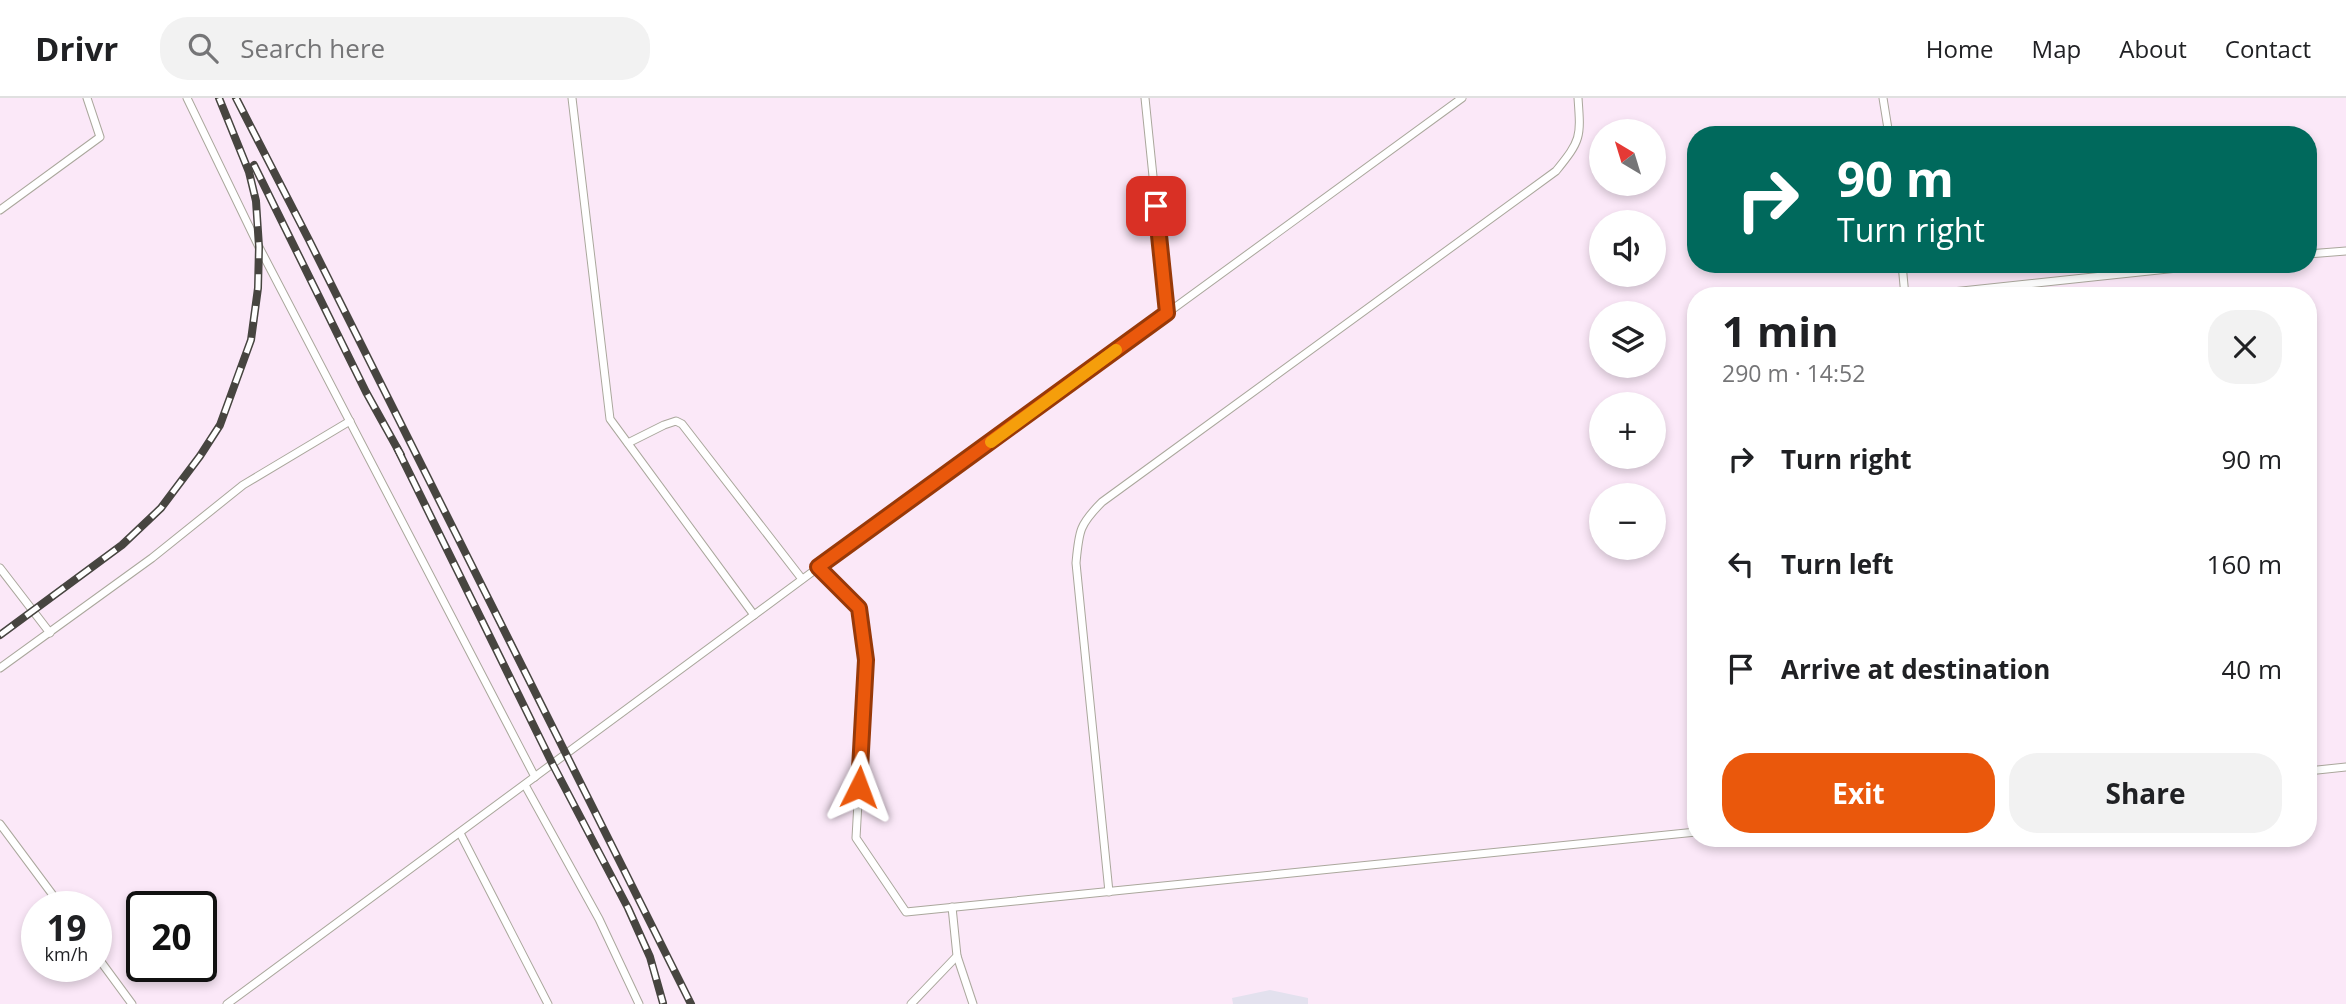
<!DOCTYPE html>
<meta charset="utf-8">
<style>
body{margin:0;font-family:"Open Sans",sans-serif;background:#f2f2f2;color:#202124;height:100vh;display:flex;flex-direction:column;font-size:26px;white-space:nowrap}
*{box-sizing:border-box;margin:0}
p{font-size:23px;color:#757577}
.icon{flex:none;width:38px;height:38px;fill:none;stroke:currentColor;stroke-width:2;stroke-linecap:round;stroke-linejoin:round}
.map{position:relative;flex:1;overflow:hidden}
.details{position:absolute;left:1687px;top:189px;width:630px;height:560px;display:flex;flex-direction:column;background:#fff;border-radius:28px;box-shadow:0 4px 10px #0003}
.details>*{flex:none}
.guide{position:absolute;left:1687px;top:28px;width:630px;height:147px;border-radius:28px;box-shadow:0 4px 10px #0003;background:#00695c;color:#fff;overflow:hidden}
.needle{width:46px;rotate:322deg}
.buttons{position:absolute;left:1589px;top:21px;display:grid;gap:14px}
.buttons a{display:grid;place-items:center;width:77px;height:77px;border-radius:50%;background:#fff;box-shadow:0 4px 10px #0003;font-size:35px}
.speed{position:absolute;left:21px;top:793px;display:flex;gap:14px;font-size:35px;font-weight:700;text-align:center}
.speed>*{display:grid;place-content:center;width:91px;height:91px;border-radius:50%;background:#fff;box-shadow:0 4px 10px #0003;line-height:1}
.speed small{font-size:18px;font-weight:400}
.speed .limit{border:4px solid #111;border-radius:10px;background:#fff;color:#111}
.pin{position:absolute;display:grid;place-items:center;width:60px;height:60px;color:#fff;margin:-30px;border-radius:14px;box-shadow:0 4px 10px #0006}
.me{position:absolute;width:77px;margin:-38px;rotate:3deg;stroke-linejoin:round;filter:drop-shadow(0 0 5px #0008)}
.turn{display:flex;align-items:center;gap:24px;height:147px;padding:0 35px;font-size:32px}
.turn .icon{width:91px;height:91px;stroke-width:2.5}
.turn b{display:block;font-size:49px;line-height:60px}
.round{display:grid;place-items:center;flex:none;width:74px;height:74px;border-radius:28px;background:#f2f2f2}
.overview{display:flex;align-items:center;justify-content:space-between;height:119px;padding:0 35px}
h1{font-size:42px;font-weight:700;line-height:52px}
.action{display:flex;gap:14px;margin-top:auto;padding:14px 35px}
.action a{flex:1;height:80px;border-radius:28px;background:#ea580c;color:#fff;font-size:28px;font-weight:700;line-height:80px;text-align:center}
.action a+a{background:#f2f2f2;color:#202124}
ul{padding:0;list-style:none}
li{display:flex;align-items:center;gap:21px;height:105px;padding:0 35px}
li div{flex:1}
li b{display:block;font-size:26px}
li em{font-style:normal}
header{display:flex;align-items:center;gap:42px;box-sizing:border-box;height:98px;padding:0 35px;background:#fff;border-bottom:2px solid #e0e0e0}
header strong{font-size:33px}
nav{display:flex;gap:38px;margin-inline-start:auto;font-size:24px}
.search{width:490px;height:63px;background:#f2f2f2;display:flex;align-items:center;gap:18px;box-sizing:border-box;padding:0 24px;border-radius:28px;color:#757577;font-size:26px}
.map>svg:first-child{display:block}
</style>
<header>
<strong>Drivr</strong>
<div class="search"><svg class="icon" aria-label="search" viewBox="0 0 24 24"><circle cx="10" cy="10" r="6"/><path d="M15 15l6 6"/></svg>Search here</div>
<nav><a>Home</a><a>Map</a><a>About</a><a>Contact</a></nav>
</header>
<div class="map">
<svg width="2346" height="906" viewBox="0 0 2346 906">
<rect width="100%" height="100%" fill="#fcf9ed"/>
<!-- industrial -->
<path fill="#fbe8f8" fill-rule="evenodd" d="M0,0H2346V906H0ZM1601,33H1654V86H1601ZM1696,37H2308V166H1696ZM1601,124H1654V177H1601ZM1696,198H2308V740H1696ZM1601,215H1654V268H1601ZM1601,306H1654V359H1601ZM1601,397H1654V450H1601ZM37,808H96V868H37ZM142,808H201V868H142Z"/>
<!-- building -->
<polygon fill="#e3e1ee" points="1270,892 1308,900 1308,906 1233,906 1232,900"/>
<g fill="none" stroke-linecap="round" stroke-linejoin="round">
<!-- lane casing -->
<g stroke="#aaa79c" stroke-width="9">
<g id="lane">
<polyline points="187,0 259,149 535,679"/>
<polyline points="572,0 610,321 754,517"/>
<polyline points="1145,0 1167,215"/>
<polyline points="1883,0 1889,37"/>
<polyline points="0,112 100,39 87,0"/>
<polyline points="2308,156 2346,153"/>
<polyline points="1902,166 1905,198"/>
<polyline points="1915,198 2215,166"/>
<polyline points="628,345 664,327 676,323 682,326 802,481"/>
<polyline points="819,469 859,510 866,562 856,740 906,814 1696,734"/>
<polyline points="0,470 50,535"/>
<polyline points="0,570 152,460 243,387 350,323"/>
<polyline points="2308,673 2346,669"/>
<polyline points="525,687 599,821 639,906"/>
<polyline points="0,726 61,808"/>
<polyline points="460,735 548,906"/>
<path d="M1109,794L1076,465C1079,433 1079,427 1102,404L1556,73C1581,42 1581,40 1578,0"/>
<polyline points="96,857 132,906"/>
<polyline points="957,858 973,906"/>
<polyline points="227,906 819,469 1462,0"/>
<polyline points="911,906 957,858 952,809"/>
</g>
</g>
<!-- lane -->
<use href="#lane" stroke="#fff" stroke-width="7"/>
<!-- rail casing -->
<g stroke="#474540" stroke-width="8">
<g id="rail">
<polyline points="236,0 309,142 691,906"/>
<polyline points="254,67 366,294 401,357"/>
<polyline points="397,350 553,667 628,810 650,859 663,905"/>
<polyline points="0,537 122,447 161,410 200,358 220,327 251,242 258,190 259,149 256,103 249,74 219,0"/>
</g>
</g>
<!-- rail -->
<use href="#rail" stroke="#fff" stroke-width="5" stroke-dasharray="16" stroke-linecap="butt"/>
</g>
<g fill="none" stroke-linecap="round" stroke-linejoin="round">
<!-- route casing -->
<g stroke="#983908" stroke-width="18">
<polyline id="route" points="859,689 866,562 859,510 818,469 1167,215 1156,108"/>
</g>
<!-- route -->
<use href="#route" stroke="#ea580c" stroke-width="12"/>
<!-- slow -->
<polyline stroke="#f59e0b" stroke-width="12" points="991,344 1116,252"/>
</g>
</svg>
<div class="buttons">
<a><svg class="needle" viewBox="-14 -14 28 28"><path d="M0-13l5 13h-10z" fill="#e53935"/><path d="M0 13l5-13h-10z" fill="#757577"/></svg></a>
<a><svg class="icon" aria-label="sound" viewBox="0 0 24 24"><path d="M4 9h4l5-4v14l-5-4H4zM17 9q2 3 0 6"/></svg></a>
<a><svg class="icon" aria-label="layers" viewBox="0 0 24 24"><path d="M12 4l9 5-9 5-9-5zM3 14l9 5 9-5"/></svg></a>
<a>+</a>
<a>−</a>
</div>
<div class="speed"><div>19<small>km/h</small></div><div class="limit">20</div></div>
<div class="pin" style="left:1156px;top:108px;background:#d93025"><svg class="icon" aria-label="arrive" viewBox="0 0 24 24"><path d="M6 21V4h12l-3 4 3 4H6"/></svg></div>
<svg class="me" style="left:859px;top:689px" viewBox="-20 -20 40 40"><path d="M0-17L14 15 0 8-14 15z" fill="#ea580c" stroke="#fff" stroke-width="4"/></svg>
<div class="guide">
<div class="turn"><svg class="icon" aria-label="right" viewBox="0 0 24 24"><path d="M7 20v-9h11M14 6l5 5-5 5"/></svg><div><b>90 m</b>Turn right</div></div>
</div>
<section class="details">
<div class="overview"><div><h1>1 min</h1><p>290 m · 14:52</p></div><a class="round"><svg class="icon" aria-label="close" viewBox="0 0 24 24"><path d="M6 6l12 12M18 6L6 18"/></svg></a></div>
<ul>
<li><svg class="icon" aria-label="right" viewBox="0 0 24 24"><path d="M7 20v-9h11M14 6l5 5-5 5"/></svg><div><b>Turn right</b></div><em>90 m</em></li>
<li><svg class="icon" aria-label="left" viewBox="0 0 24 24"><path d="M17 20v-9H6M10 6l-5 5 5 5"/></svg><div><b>Turn left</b></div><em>160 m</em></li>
<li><svg class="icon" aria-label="arrive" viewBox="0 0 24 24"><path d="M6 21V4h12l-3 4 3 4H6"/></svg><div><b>Arrive at destination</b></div><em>40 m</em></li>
</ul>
<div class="action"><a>Exit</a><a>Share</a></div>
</section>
</div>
